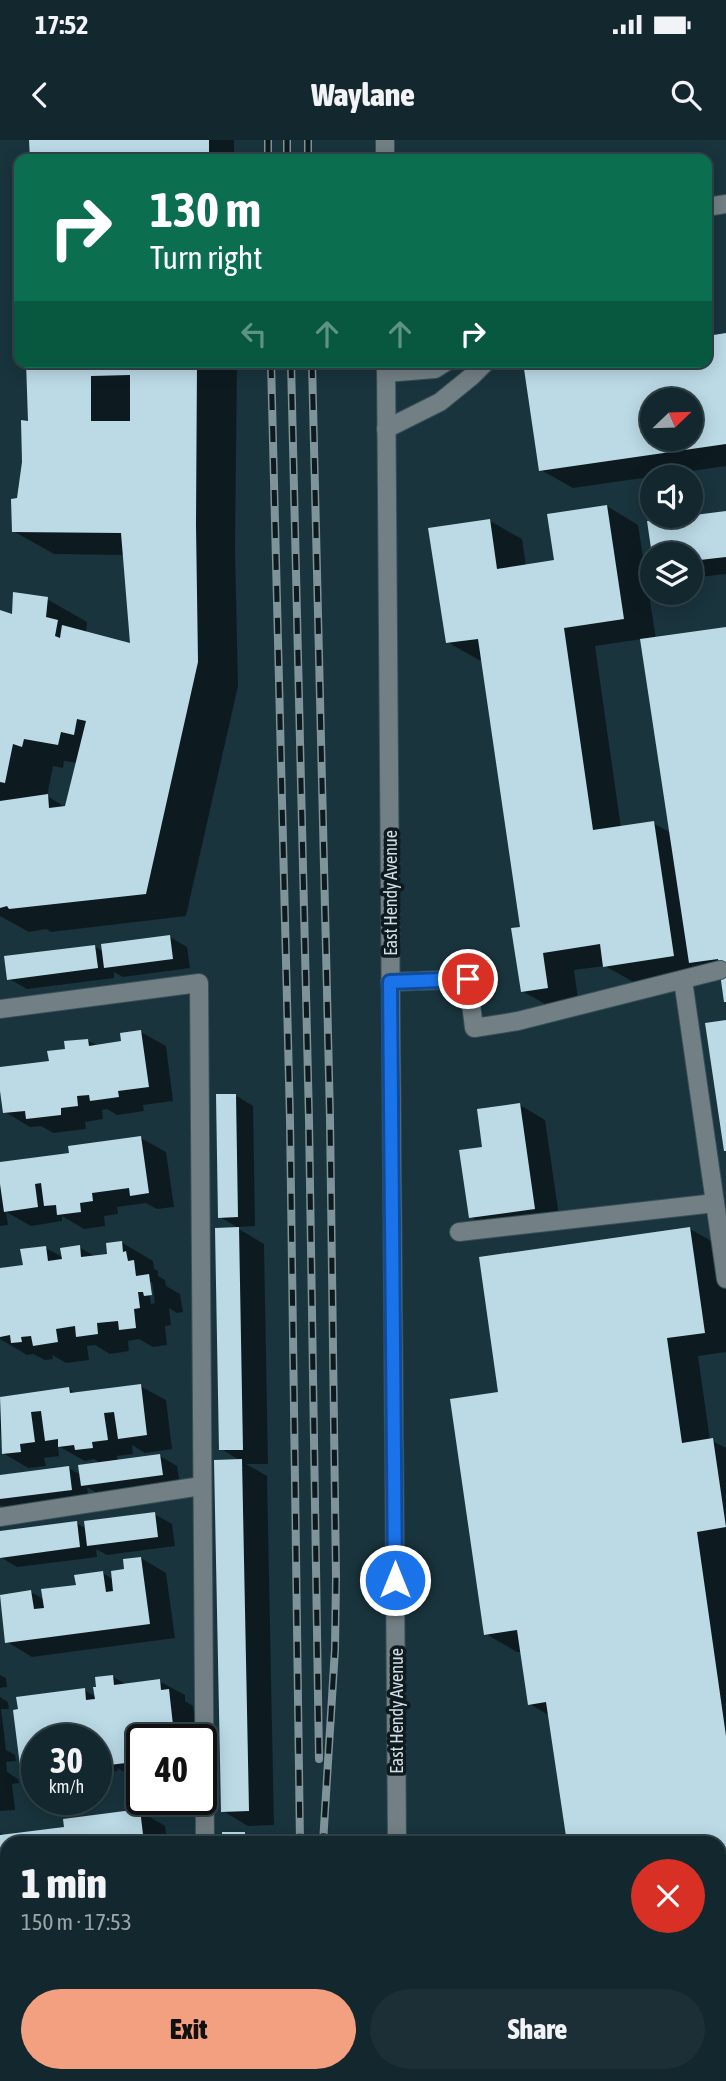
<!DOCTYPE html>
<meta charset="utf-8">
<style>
body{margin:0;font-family:"Asap Condensed",sans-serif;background:#1c2f36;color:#f1f3f6;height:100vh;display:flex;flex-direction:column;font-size:26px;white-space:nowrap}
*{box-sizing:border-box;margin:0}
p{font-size:23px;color:#9da5aa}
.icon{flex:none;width:38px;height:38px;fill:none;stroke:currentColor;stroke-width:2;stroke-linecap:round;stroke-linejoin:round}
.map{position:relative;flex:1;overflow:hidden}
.drawer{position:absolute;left:0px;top:1696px;width:726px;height:247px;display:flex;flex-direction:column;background:#13272e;border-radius:21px 21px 0 0;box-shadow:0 4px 18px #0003,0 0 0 2px #32444a}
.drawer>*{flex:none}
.guide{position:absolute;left:14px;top:14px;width:698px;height:214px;border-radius:14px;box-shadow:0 4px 18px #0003,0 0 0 2px #32444a;background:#0b6e4f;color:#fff;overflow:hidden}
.needle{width:46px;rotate:67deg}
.controls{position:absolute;left:640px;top:248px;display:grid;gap:14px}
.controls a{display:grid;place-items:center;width:63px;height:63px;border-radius:50%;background:#13272e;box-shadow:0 4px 18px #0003,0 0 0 2px #32444a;font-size:35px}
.speed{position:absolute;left:21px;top:1584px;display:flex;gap:14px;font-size:35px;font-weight:700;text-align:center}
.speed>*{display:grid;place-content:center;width:91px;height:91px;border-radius:50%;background:#13272e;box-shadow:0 4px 18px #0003,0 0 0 2px #32444a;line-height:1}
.speed small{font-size:18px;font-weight:400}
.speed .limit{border:4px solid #111;border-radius:10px;background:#fff;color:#111}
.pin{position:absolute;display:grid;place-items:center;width:60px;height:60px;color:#fff;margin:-30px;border:4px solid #fff;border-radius:50%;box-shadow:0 2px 7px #0007}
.me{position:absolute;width:77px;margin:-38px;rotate:0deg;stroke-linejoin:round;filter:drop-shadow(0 0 5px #0008)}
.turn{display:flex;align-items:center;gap:24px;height:147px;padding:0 21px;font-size:32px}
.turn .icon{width:91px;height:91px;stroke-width:2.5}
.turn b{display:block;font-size:49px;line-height:60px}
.lanes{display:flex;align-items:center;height:66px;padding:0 21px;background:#0003;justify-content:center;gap:35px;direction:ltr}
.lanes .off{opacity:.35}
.round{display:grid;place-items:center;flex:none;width:74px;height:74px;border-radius:37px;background:#1c2f36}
.summary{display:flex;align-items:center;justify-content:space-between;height:119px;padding:0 21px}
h1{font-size:42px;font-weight:800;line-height:52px}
.action{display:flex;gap:14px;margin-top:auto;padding:14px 21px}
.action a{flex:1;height:80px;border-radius:42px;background:#f2a080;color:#111;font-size:28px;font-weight:800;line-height:80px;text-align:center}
.action a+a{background:#1c2f36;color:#f1f3f6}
.status{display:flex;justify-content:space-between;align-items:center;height:49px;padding:0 35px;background:#13272e;direction:ltr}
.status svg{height:19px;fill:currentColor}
header{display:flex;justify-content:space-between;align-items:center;height:91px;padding:0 21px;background:#13272e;font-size:32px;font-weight:800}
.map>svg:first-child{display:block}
</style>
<div class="status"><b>17:52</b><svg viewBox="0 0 49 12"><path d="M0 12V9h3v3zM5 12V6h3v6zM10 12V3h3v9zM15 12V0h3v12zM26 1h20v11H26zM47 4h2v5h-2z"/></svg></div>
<header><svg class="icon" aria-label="back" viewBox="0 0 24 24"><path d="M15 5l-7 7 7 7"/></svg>Waylane<svg class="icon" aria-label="search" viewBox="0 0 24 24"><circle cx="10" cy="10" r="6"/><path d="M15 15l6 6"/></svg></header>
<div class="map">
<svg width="726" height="1941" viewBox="0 0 726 1941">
<rect width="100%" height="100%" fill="#19343d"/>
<!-- shadow -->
<g fill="#0007" fill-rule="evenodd">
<rect x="31" y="0" width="203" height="19"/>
<path d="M726,195V326L573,348L541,330L707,222V198ZM653,261H691V299H653Z"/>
<path d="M27,222H237L235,409L238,546L186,776L51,792L46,789L29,792L0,776V472L14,476L47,459L87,482L86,493L132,505L125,415L54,414L13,391L30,282ZM64,621L78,623L67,668L47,656L53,626L63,628Z"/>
<path d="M607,366L638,385L656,499L726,488V861L723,841L704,830L637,844L605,826L574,830L579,866L554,869L522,851V788L482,520H479L447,502L490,381L522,399L526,426L556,422ZM642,499L671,693L653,683L621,688L595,506Z"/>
<polygon points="726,372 726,434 691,438 691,415"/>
<polygon points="170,797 187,807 190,828 123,837 114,832 114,838 27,849 9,839 94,806 104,812"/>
<polygon points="141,892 166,906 173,961 143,965 144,971 117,975 107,969 102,970 103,979 85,982 86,989 53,993 41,986 30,987 5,972 0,929 51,923 67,911 87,900 98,906 123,903"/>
<polygon points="235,955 253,966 255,1086 237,1087 220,1077"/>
<polygon points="520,965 545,980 560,1083 496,1092 471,1077"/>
<polygon points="141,998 166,1012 174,1067 157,1069 146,1063 117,1067 118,1074 104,1076 105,1086 84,1089 62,1076 62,1081 31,1086 6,1072 8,1085 0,1086 0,1024 70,1015"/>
<polygon points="239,1089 264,1104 268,1324 246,1324 267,1336 274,1685 248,1686 223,1671 241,1321 221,1309"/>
<polygon points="690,1089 722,1107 726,1139 726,1212 698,1216 710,1300 726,1308 726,1829 719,1830 719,1703 550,1576 530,1564 522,1512 517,1512 486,1494 500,1254"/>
<path d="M121,1102L153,1121L154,1129L158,1131V1136L165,1140L166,1146L180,1154L183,1172L177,1173L169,1168L171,1185L165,1186L167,1205L153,1207L139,1199L128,1201L129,1211L110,1214L95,1205L87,1206L89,1220L66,1223L52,1215L53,1219L45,1220L33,1214L27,1215L0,1199V1129L25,1126L46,1108L64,1118L79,1107L96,1117L109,1115ZM148,1142H152L155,1163L151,1164Z"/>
<polygon points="140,1246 166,1260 172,1309 145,1313 132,1305 133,1314 117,1316 118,1321 160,1316 177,1326 180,1345 100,1355 87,1347 89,1359 9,1370 0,1365 0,1337 69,1328 81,1335 101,1324 94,1319 85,1321 58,1306 59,1316 44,1318 46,1326 28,1328 3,1313 0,1289 0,1258 69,1249 77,1254"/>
<polygon points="154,1374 172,1384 175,1406 107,1415 96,1409 97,1417 17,1427 0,1417 0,1393 76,1383 87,1389"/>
<polygon points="141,1418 166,1433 175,1498 32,1517 7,1502 31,1452 45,1460 103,1433 114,1440"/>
<polygon points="0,1535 6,1538 7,1547 0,1548"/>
<polygon points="112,1536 127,1545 159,1541 185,1555 185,1561 193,1566 198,1600 142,1600 142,1638 136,1638 117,1628 118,1631 96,1633 96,1600 37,1600 37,1635 22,1625 15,1571 84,1550 96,1557"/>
<polygon points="0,1557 8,1562 9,1569 1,1569 6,1610 15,1615 16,1621 6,1622 7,1632 18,1639 19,1643 12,1644 15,1670 0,1671"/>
<polygon points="139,1671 165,1686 167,1703 7,1703 7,1761 0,1757 0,1693 6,1696 66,1688"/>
<polygon points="245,1694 261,1703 224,1703"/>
<polygon points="7,1769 6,1807 0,1808 0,1770"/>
<polygon points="4,1825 7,1825 7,1936 62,1936 27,1941 0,1941 0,1873 5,1872 4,1864 0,1864 0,1833 6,1836"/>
<polygon points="116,1936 141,1936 141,1940 125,1941"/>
<polygon points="225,1936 248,1936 257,1941 225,1941"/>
</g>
<!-- building -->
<g fill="#bbdae6" fill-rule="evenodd">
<polygon points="29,0 209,0 209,19 30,19"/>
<path d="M726,193V304L539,331L523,222H707V196ZM653,261H691V299H653Z"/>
<path d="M26,222H197L196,385L198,522L146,754L9,769L7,766L0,768V661L48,654L49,668L65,666L86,581L77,579L74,595L61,592L58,605L24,599L22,607L13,604L5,643L0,642V470L12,474L13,452L48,457L46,477L58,480L55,496L60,498L62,485L130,503L121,393L12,392L11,359L17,358L22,322L21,280L28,281ZM130,235V281H91V236Z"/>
<polygon points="607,365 624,479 564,488 593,690 654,681 674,816 603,827 600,804 543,813 548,848 521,852 511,788 520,787 478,499 446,503 428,388 490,379 497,429 554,420 547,374"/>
<polygon points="726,371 726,417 691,421 691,415 652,415 647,381"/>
<polygon points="726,487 726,862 724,862 718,819 689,823 640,499"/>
<polygon points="170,795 173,819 104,828 101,804"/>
<polygon points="95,805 98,828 7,840 4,816"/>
<polygon points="726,880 726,1011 724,1011 705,883"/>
<polygon points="141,890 149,947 118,951 119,957 90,961 89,955 77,956 78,966 61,968 61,975 26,979 25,971 3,973 0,951 0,927 49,921 47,911 65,909 64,901 88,899 89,906 121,901 120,893"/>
<polygon points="216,954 236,954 238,1077 218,1078"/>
<polygon points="520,963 535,1069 469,1078 459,1010 482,1007 477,969"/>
<polygon points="141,996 149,1053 130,1056 129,1048 92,1053 93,1061 80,1063 81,1072 57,1075 56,1065 44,1066 41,1043 35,1044 38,1067 4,1072 0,1044 0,1022 69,1013 68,1006"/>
<polygon points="239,1087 243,1310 219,1310 215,1088"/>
<polygon points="690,1087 705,1193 667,1198 682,1303 713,1298 726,1387 697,1392 726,1596 726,1807 719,1808 719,1703 567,1703 546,1562 528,1565 517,1490 484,1495 450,1259 498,1252 479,1117"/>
<polygon points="122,1101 123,1112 126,1111 128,1121 134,1120 136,1136 149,1134 152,1155 144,1156 143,1152 138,1152 140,1168 134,1169 136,1188 119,1190 118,1181 97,1183 98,1194 76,1197 75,1186 56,1189 58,1202 33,1206 31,1196 21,1197 22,1202 11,1203 10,1195 0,1197 0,1128 23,1125 20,1109 46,1106 48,1121 62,1119 60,1108 80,1105 81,1117 107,1114 106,1103"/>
<polygon points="141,1244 147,1295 118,1299 114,1272 104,1273 108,1300 92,1302 93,1308 75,1310 74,1305 58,1307 58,1299 45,1301 41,1271 31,1272 35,1302 20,1304 21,1312 2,1314 0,1257 69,1247 70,1253"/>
<polygon points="160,1314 163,1335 81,1346 78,1325"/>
<polygon points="242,1319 249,1671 221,1672 214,1320"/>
<polygon points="69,1326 72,1350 0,1359 0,1335"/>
<polygon points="155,1372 158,1397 87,1406 84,1381"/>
<polygon points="77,1381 80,1407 0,1418 0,1391"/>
<polygon points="141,1417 150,1484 5,1503 0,1455 31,1450 34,1469 44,1468 41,1449 76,1445 74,1435 103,1431 106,1452 113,1451 111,1431 124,1429 123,1419"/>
<polygon points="113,1535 114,1545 160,1539 161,1550 169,1549 174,1594 168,1595 169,1600 142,1600 142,1608 124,1610 126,1623 109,1625 108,1612 102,1613 101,1604 96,1604 96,1600 37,1600 37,1633 31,1634 30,1625 20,1626 13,1570 18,1569 16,1557 85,1548 86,1560 95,1559 93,1547 96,1547 95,1537"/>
<polygon points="140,1669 144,1703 113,1703 112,1694 102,1695 103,1703 7,1703 7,1755 3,1755 0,1748 0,1695 64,1687 63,1679"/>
<rect x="222" y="1692" width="23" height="11"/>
<polygon points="0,1768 7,1768 7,1795 0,1796"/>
<polygon points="7,1862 7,1926 2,1926 3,1930 0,1930 0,1871 3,1871 2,1863"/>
<rect x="224" y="1936" width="23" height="5"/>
</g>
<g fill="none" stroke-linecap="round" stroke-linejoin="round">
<!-- minor casing -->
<g stroke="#365058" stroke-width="20">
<g id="minor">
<polyline points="385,0 385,19"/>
<polyline points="707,67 726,64"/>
<polyline points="386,222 397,1703"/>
<polyline points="386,233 435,229 446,222"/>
<polyline points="386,289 440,262 472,236 486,222"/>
<polyline points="683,840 726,1139"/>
<polyline points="390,842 468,839 474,888 518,881 720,830"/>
<polyline points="0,869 199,843 205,1703"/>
<polyline points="459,1092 715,1063"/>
<polyline points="0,1377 201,1346"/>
<polyline points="0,1809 7,1808"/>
<polyline points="719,1854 726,1853"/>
<polyline points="719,1921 726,1919"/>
<polyline points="206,1936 206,1941"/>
<polyline points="398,1936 398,1941"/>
<polyline points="470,1936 470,1941"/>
<polyline points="572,1941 616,1936"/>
</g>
</g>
<!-- minor -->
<use href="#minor" stroke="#727f84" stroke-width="18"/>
<!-- rail casing -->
<g stroke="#7e939a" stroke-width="8">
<g id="rail">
<polyline points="268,0 268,19"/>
<polyline points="287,0 287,19"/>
<polyline points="308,0 308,19"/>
<polyline points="271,222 290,980 300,1703"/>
<polyline points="291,222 309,980 319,1619"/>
<polyline points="312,222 330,978 336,1438 335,1509 323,1703"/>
<polyline points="302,1936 302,1941"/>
<polyline points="323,1936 323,1941"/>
</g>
</g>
<!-- rail -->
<use href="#rail" stroke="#0e1a1e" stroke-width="5" stroke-dasharray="16" stroke-linecap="butt"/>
</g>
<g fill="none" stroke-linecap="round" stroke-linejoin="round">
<!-- route casing -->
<g stroke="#114b97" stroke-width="18">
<polyline id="route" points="395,1440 390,842 468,839"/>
</g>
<!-- route -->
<use href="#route" stroke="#1a73e8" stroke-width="12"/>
</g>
<g text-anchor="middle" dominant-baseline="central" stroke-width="7" stroke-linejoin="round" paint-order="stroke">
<!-- street labels -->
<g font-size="18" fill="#d1e0e6" stroke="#0e1a1e">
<text transform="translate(390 753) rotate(-90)">East Hendy Avenue</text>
<text transform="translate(396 1571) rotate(-90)">East Hendy Avenue</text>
</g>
</g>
</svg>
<div class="controls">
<a><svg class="needle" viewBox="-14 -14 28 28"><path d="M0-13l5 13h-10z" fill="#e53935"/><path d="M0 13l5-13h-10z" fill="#9da5aa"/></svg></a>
<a><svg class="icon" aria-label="sound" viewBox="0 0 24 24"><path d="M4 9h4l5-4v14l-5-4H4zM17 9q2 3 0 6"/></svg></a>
<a><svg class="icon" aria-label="layers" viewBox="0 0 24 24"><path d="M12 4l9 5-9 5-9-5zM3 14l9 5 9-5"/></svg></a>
</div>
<div class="speed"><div>30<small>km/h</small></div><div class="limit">40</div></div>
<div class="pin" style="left:468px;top:839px;background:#d93025"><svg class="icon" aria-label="arrive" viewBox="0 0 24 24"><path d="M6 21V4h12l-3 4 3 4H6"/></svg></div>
<svg class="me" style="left:395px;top:1440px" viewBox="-20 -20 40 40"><circle r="17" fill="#1a73e8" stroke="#fff" stroke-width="3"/><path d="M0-11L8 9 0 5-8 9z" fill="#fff"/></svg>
<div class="guide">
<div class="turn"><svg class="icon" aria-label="right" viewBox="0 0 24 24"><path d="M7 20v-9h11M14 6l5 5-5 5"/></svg><div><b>130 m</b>Turn right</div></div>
<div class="lanes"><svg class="icon off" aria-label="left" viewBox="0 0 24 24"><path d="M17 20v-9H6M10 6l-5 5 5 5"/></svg><svg class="icon off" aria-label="ahead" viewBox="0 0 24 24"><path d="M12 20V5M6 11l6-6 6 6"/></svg><svg class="icon off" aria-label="ahead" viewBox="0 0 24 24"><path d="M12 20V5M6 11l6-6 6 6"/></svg><svg class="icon" aria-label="right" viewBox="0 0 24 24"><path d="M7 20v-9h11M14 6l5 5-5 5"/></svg></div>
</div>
<section class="drawer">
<div class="summary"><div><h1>1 min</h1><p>150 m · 17:53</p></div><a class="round" style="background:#d93025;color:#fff"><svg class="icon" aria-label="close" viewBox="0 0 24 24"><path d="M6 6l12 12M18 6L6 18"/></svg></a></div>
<div class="action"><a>Exit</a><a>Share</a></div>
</section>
</div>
